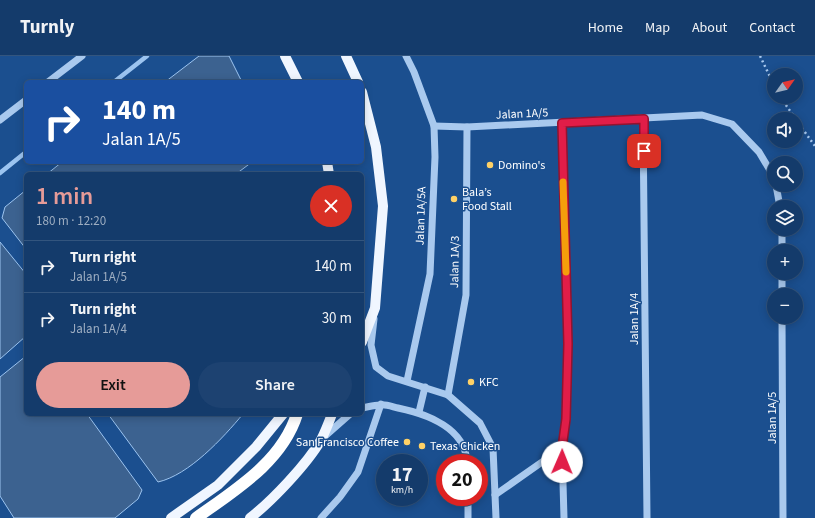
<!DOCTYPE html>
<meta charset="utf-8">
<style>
body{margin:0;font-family:"Source Sans 3",sans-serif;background:#1d4271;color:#f1f3f6;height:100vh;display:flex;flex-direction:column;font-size:15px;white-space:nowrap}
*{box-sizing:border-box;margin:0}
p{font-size:13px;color:#9dadc1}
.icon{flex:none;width:22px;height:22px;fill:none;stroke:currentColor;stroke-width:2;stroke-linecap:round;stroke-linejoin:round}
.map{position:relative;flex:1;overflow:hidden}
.side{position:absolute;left:24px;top:116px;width:340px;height:244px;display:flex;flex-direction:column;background:#143b6b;border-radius:6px;box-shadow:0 2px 10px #0003,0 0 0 1px #33557e}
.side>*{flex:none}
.top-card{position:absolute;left:24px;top:24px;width:340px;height:84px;border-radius:6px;box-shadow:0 2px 10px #0003,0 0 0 1px #33557e;background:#1a4fa0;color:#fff;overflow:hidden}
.needle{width:26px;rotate:56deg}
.controls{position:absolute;left:767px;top:12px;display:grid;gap:8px}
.controls a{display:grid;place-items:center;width:36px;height:36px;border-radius:50%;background:#143b6b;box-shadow:0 2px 10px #0003,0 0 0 1px #33557e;font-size:20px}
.speed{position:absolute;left:376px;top:398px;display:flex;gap:8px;font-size:20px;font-weight:700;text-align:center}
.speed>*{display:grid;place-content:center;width:52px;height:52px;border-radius:50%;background:#143b6b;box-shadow:0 2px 10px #0003,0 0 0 1px #33557e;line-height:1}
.speed small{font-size:10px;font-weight:400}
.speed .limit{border:6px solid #d22;background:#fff;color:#111}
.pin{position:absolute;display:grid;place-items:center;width:34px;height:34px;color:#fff;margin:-17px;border-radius:8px;box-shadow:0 2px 6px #0006}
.me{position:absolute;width:44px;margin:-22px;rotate:1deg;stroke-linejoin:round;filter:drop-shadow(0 0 3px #0008)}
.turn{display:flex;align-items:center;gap:14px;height:84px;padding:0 12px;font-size:18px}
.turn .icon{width:52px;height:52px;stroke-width:2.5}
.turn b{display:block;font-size:28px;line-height:34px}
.round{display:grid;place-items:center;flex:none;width:42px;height:42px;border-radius:21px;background:#1d4271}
.summary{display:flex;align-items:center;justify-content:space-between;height:68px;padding:0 12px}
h1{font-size:24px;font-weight:600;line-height:30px;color:#e69b98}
.cta{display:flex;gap:8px;margin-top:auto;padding:8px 12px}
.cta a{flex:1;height:46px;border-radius:24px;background:#e69b98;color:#111;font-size:16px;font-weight:600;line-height:46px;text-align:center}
.cta a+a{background:#1d4271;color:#f1f3f6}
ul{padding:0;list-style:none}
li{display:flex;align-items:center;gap:12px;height:52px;padding:0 12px;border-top:1px solid #33557e}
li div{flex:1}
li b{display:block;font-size:15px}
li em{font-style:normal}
header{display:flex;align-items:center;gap:24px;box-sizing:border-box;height:56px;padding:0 20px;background:#143b6b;border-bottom:1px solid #33557e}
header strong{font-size:19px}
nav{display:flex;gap:22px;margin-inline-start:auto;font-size:14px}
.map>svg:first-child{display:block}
</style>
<header>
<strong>Turnly</strong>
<nav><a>Home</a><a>Map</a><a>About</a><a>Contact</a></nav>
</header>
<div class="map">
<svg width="815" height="462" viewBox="0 0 815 462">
<rect width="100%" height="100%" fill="#1b4f8f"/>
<!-- water -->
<g fill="#3c6290" stroke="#9cc4f0">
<polygon points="199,0 229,0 242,26 165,26"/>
<polygon points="62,106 252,106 236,118 47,118"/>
<polygon points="26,134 26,193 2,162 5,151"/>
<polygon points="0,186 26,218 26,280 0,303"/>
<polygon points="26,300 26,358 87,358 142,434 138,443 115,462 14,462 0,440 0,321"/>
<path d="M108,358H243C223,382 189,419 158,426Z"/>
</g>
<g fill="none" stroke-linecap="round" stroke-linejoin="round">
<!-- stream -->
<g stroke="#9cc4f0" stroke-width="4.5">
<polyline points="114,26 147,0"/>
<polyline points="0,117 26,96"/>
</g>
<!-- path -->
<g stroke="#a9c9ee" stroke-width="2.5" stroke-dasharray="2 3" stroke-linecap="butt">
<polyline points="760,0 774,29"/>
<polyline points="780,41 796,63"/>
<polyline points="796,64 815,90"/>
</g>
<!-- minor -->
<g stroke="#a9c9ee" stroke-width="7">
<polyline points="406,0 414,16 434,70 435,101 430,218 407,325"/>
<polyline points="48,26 82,0"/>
<polyline points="643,63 647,462"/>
<polyline points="0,64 26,44"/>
<polyline points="434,70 467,71 702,59 732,68 759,96 774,121"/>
<polyline points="776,129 780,151"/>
<polyline points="782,173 782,195"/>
<polyline points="782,217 782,239"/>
<polyline points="782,261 783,462"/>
<polyline points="374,263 371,289 376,311 388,320 448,339 480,367 493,392 496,462"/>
<polyline points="448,339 466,239 467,71"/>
<path d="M362,352C368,351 374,349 380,349C386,348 393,351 398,352C427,358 466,372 467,407"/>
<polyline points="419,356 425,331"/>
<polyline points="325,380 350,358"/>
<polyline points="562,392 564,462"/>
<polyline points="495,439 562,392 566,363 568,288 562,67"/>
<polyline points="468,441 468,462"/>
<polyline points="321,462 340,441 358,416 381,348"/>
</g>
<!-- major -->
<g stroke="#f0f6ff" stroke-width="10">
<polyline points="285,0 298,26"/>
<polyline points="346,0 358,26"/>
<polyline points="362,36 376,91 383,150 375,252 362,286"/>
<polyline points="327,106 329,118"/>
<polyline points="171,462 218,429 256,391 283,358"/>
<path d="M250,462C272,445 307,408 321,384C325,376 329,366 332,358"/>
</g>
<!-- highway -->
<path stroke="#fff" stroke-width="12" d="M196,462C235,434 282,406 297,358"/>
</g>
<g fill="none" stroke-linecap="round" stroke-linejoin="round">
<!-- route casing -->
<g stroke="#92132f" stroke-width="10">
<polyline id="route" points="562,406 562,392 566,363 568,288 562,67 644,63 644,95"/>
</g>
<!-- route -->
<use href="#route" stroke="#e11d48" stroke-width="7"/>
<!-- slow -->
<polyline stroke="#f59e0b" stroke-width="7" points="563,126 566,216"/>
</g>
<!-- markers -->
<g fill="#ffd166" stroke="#1b4f8f" stroke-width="1.5">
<circle cx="490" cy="109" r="4"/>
<circle cx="454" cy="143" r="4"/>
<circle cx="471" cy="326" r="4"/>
<circle cx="407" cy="386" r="4"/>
<circle cx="422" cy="390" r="4"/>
</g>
<g text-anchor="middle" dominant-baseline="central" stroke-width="3" stroke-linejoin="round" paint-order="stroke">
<!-- street labels -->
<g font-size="12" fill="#fff" stroke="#1b4f8f">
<text transform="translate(522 58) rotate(-3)">Jalan 1A/5</text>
<text transform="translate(421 160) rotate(-88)">Jalan 1A/5A</text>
<text transform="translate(455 206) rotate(-89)">Jalan 1A/3</text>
<text transform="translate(634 263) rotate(-90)">Jalan 1A/4</text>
<text transform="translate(772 362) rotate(-90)">Jalan 1A/5</text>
</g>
<!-- poi labels -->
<g font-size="12" fill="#fff" stroke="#1b4f8f" text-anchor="start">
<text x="498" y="109">Domino's</text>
<text x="462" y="136">Bala’s<tspan x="462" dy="14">Food Stall</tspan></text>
<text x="479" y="326">KFC</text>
<text x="399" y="386" text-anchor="end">San Francisco Coffee</text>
<text x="430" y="390">Texas Chicken</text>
</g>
</g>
</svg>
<div class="controls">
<a><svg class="needle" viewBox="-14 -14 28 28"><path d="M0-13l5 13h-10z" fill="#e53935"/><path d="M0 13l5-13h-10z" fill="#9dadc1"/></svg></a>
<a><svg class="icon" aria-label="sound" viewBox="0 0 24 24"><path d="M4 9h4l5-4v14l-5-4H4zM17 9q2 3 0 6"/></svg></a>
<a><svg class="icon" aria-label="search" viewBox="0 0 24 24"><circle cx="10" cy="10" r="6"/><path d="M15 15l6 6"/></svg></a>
<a><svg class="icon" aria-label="layers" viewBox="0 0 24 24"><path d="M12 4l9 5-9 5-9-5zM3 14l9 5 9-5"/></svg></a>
<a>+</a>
<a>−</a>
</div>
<div class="speed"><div>17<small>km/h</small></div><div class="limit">20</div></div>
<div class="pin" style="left:644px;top:95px;background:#d93025"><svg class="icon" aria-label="arrive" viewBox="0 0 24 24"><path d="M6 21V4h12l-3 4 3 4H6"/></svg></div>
<svg class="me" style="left:562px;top:406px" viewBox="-20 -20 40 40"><circle r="19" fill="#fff"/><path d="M0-13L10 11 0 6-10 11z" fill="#e11d48"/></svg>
<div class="top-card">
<div class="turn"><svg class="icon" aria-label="right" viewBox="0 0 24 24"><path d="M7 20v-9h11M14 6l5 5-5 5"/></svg><div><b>140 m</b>Jalan 1A/5</div></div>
</div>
<section class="side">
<div class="summary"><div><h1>1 min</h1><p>180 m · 12:20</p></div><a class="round" style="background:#d93025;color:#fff"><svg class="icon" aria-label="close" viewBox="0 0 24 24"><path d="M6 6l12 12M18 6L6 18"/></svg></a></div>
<ul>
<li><svg class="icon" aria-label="right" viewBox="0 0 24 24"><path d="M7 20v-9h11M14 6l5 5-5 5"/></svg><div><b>Turn right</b><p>Jalan 1A/5</p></div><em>140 m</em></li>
<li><svg class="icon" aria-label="right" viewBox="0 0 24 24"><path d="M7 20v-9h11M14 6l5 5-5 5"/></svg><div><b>Turn right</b><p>Jalan 1A/4</p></div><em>30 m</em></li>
</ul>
<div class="cta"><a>Exit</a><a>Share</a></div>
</section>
</div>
